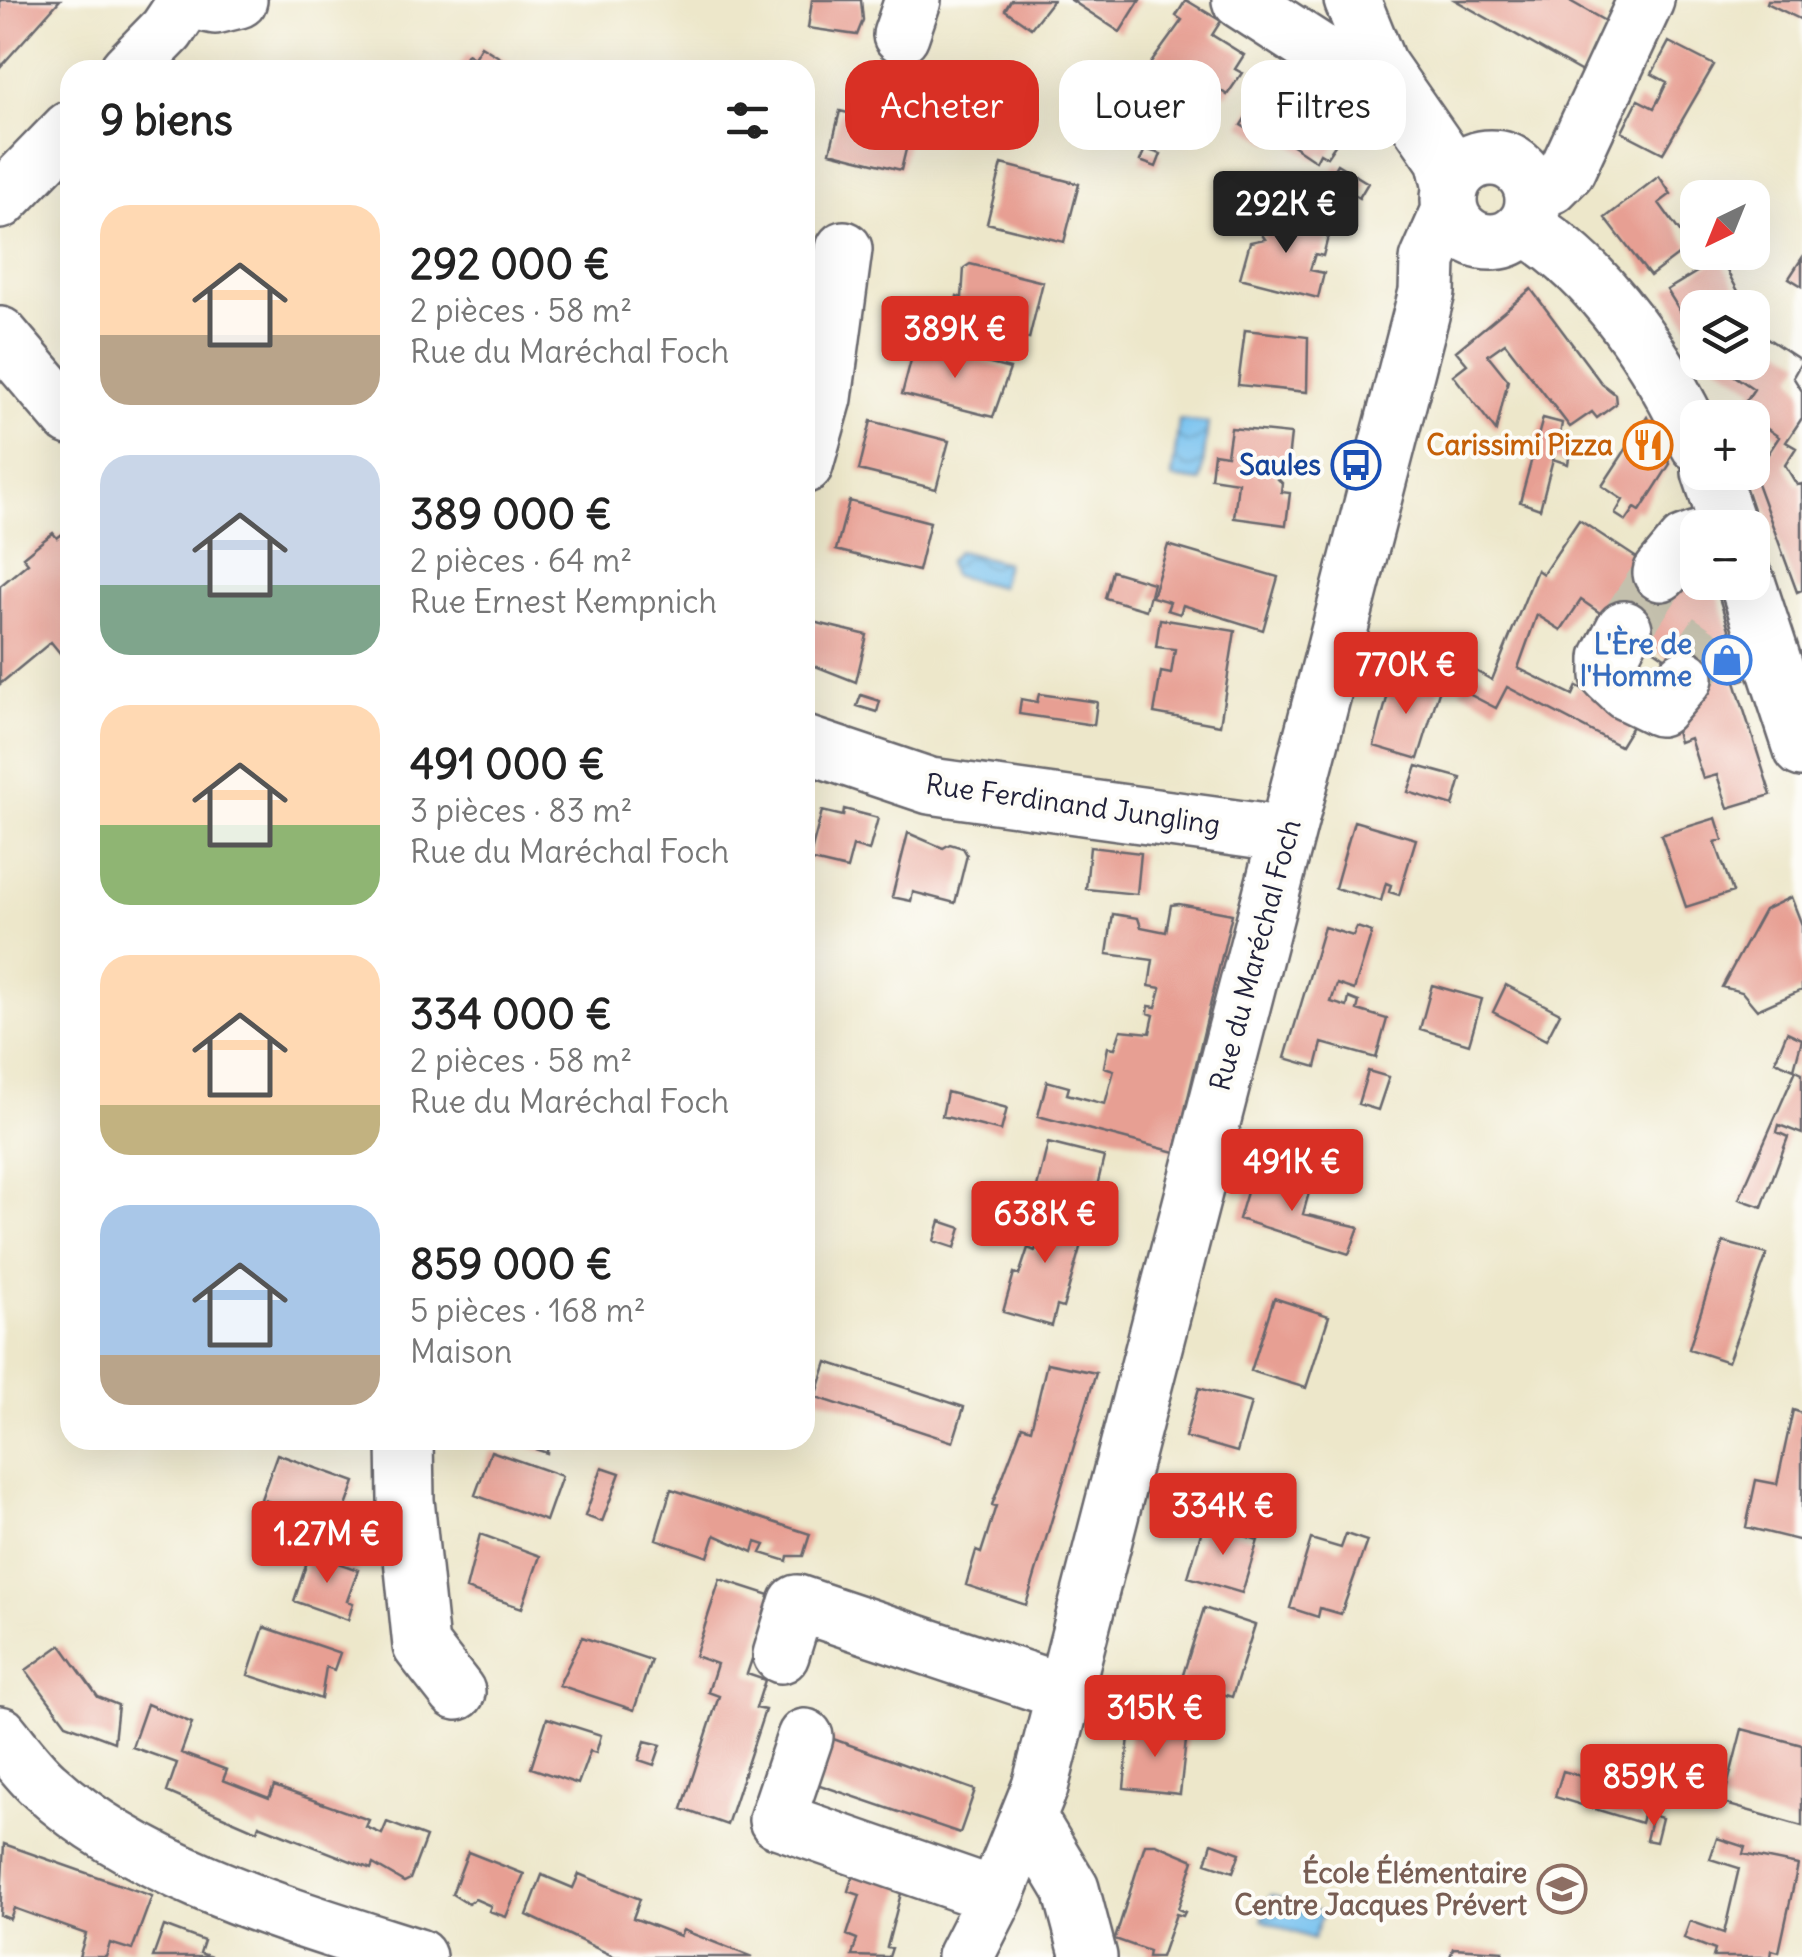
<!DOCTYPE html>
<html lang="fr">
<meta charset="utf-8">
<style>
body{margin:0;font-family:Delius,sans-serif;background:#f6f6f6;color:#222;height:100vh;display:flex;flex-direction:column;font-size:38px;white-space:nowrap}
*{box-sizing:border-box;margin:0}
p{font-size:32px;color:#767676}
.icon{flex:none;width:55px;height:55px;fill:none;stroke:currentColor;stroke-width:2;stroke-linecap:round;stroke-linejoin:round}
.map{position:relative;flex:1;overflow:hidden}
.sheet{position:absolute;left:60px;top:60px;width:755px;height:1390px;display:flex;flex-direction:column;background:#fff;border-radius:30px;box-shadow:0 10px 40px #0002}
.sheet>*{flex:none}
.hud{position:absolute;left:845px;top:60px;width:805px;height:90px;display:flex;gap:20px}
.needle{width:65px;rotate:223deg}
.buttons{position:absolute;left:1680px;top:180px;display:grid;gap:20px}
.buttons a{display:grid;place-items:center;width:90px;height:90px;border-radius:20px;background:#fff;box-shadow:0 10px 40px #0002;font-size:50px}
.price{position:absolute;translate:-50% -85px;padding:0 22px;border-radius:10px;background:#d93025;color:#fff;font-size:32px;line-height:65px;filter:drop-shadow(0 2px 5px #0008)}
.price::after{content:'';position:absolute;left:50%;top:60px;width:30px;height:22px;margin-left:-15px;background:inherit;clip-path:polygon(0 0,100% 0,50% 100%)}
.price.current{background:#222;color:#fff}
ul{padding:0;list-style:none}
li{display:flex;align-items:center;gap:30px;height:250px;padding:0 40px}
li span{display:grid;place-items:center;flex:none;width:280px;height:200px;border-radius:30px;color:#555}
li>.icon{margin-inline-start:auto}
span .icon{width:120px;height:120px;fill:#fffc;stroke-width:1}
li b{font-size:42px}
h2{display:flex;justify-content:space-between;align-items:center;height:120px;padding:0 40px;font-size:42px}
.chip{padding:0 35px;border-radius:30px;background:#fff;box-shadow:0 10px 40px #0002;font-size:35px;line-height:90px}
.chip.current{background:#d93025;color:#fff}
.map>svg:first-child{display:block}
</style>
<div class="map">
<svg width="1802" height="1957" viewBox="0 0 1802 1957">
<defs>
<pattern id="water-waves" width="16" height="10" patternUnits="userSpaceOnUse" patternTransform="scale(2.5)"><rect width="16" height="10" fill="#76c1ef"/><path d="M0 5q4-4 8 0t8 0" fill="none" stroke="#609cc3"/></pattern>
</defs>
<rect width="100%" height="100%" fill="#fdfcf7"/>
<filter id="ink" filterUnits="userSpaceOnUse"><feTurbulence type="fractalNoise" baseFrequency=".01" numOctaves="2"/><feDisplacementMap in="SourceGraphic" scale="20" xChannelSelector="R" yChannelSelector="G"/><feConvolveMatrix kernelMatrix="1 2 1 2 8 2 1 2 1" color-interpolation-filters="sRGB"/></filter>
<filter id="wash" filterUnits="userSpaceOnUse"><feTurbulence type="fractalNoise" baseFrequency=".0048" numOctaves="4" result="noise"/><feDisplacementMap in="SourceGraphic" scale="40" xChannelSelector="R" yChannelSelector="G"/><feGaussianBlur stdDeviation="2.25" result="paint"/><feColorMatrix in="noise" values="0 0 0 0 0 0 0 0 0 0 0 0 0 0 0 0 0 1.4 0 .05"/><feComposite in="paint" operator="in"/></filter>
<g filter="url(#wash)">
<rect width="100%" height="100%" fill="#ede7ca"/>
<path fill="url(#water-waves)" stroke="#4c7295" stroke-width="2.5" d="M1179,420L1208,423L1201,482L1172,478Z
M958,551L1006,563L1000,587L952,575L948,562Z
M1271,1895L1323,1914L1313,1939L1262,1920Z"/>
<g id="blocks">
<path fill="#e79f93" d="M0,0H60L0,67Z
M812,0H861L863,20L857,35L808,28Z
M1011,0H1053L1031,28L1005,10Z
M1071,0H1140L1120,32Z
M1186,0L1221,21L1212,35L1244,55L1235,69L1242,73L1227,95L1220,90L1215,97L1182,75L1162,104L1135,85L1182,20L1176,16Z
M1455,0H1568L1605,21L1582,72Z
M1768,0H1802V20L1767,3Z
M1669,42L1714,65L1663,153L1622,132L1638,100L1654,108L1660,97L1667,82L1652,74Z
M481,46L520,70H457L467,54L474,58Z
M1267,83L1296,102L1302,92L1342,119L1333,133L1340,138L1327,157L1320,153L1316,161L1276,134L1271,143L1241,125Z
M840,111L911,129L901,170L830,152Z
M1145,149L1161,154L1156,167L1140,161Z
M1002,164L1079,184L1064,242L987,223Z
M1337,164L1368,183L1359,198L1328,179Z
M1659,176L1671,194L1659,203L1690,246L1650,276L1605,218Z
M1262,213L1288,220L1295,227L1302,223L1323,229L1328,237L1323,256L1315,254L1310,270L1324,273L1318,298L1240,278L1250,242L1265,239L1258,229Z
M1720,258L1739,293L1729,308H1698V340L1667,290Z
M1802,258V286L1789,278Z
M970,264L1043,282L1029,339L951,320L957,296L962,298L964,268Z
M1531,289L1602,384L1615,394L1616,404L1597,418L1592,412L1570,427L1505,343L1488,355L1508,380L1496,431L1453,375L1467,364L1456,351Z
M1752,328L1802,361L1793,377L1802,391V418L1786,442L1796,448L1785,465L1797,485L1802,484V590L1797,592L1754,475L1779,437L1740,410L1754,389L1714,362H1752Z
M1245,330L1308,337L1307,392L1238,385Z
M915,345L1010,369L993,417L902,394Z
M1647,417L1670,464L1640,511L1635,508L1626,521L1615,514L1623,500L1602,486Z
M1543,418L1562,423L1559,441L1571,445L1568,464L1553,459L1540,509L1520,502Z
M871,421L949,441L936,489L859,470Z
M1231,428L1291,434L1287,470L1277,469L1276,477L1282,483L1281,492L1290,493L1286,525L1234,518L1238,482L1211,478L1214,453L1227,455Z
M849,501L930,522L918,571L836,550Z
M1579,520L1652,568L1698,553V582H1714L1745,679L1735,682L1771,795L1728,808L1717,775L1703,779L1690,738L1679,742L1671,714L1681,668L1581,600L1561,630L1537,615L1518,668L1573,695L1577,686L1637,718L1620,746L1507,687L1496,708L1461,690L1472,669L1492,680L1537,570L1543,574Z
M70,528V654L64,658L51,642L0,684V586L28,563L23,557L39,544L53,533L57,538Z
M1168,545L1278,577L1263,630L1183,605L1180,614L1167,610L1170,602L1152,597Z
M1112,571L1153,583L1146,610L1105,598Z
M1160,619L1235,631L1220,725L1154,713L1161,672L1171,674L1175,649L1156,647Z
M805,620L867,635L856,682L813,665L805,669Z
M1393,676L1440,688L1418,759L1374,746Z
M1039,694L1097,702L1094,725L1019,714L1021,699L1037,702Z
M861,695L880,701L877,712L857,706Z
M1417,766L1461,778L1453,806L1408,792Z
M844,809L878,818L869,851L853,846L847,869L809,860L822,811L843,816Z
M1716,818L1723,840L1715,842L1733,892L1686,907L1661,835Z
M1354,821L1416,839L1399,895L1389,892L1391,885L1386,883L1381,901L1335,888Z
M908,833L943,848L950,844L963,848L967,855L955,903L913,892L911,901L892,897Z
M1090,847L1141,853L1137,894L1086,889Z
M1791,897L1802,925V990L1757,1010L1742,992L1722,987L1764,910Z
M1179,904L1232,914L1175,1152L1038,1116L1047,1081L1069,1087L1067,1094L1105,1104L1114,1070L1104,1067L1108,1047L1115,1048L1121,1030L1150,1033L1154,1015L1148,1013L1149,1006L1156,1007L1161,988L1149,986L1153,960L1107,954L1113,914L1138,918L1141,927L1166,932L1171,905Z
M1324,927L1353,936L1357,927L1372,932L1354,990L1337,984L1331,1002L1347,1007L1349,998L1359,1002L1357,1010L1387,1019L1376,1058L1322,1043L1316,1067L1285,1058Z
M1432,985L1482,999L1469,1044L1420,1029Z
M1506,985L1560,1013L1546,1040L1493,1012Z
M1787,1032L1802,1039L1794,1069L1775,1061Z
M1796,1070L1802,1073V1134L1779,1125L1777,1132L1788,1137L1762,1207L1739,1199Z
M1368,1071L1389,1077L1378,1110L1358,1104Z
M947,1092L1007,1108L1001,1131L942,1116Z
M1048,1143L1104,1157L1090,1215L1034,1200Z
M1253,1172L1310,1189L1303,1214L1359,1227L1349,1254L1239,1219Z
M1025,1204L1087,1223L1063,1308L1057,1306L1052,1326L1003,1312L1014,1273L1019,1275L1028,1248L1035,1251L1041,1234L1017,1227Z
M940,1221L961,1228L955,1248L934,1241Z
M1723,1242L1767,1254L1728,1362L1689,1349Z
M1274,1298L1329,1316L1306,1388L1251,1371Z
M827,1362L964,1407L953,1442L816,1397Z
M1047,1363L1096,1373L1026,1605L966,1585L976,1551L981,1553L996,1506L992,1505L1022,1426L1031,1429Z
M1199,1388L1251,1403L1237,1452L1185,1437Z
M1793,1410L1802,1413V1541L1746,1527L1756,1480L1777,1484Z
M512,1440H548L547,1453L511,1441Z
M491,1451L562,1476L546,1521L475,1495Z
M277,1454L355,1482L339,1526L261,1499Z
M602,1467L620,1473L602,1522L585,1516Z
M671,1489L810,1534L803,1556H788L787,1561L761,1553L765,1545L756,1542L753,1552L715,1535L708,1557L656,1539Z
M1204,1523L1258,1540L1242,1593L1188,1577Z
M480,1534L540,1556L522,1608L466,1589Z
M1346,1534L1367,1541L1341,1614L1320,1608L1318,1617L1290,1608L1311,1539L1341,1548Z
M310,1553L358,1570L347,1601L353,1603L348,1620L294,1601Z
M720,1579L773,1596L747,1674L765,1680L756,1708L765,1710L727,1825L682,1809L719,1696L708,1692L717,1664L695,1656Z
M1204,1608L1255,1625L1232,1697L1181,1681Z
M264,1627L340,1653L334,1670L326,1667L321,1699L248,1675Z
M582,1637L651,1660L634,1710L559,1685Z
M61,1645L98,1697L118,1705L114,1742L66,1724L26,1670Z
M147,1704L192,1723L181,1753L227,1770L223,1780L269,1798L274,1786L369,1820L366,1827L382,1834L387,1822L426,1837L410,1879L404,1882L373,1864L371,1869L259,1825L257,1831L167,1792L177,1763L132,1747Z
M547,1718L601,1735L596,1753L590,1751L578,1784L531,1768Z
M1130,1726L1187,1732L1180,1794L1124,1788Z
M1742,1729L1802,1745V1826L1715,1801L1718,1790L1726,1791Z
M825,1736L975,1790L960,1833L808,1781Z
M645,1741L661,1745L654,1765L639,1760Z
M1563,1771L1648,1795L1641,1823L1555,1797Z
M1652,1815L1662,1818L1656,1842L1646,1840Z
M1717,1838L1745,1847L1743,1854L1798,1865L1779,1952L1772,1950L1771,1957H1713L1715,1950L1684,1938L1690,1921L1724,1933L1739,1868L1710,1859Z
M1212,1843L1240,1853L1233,1872L1206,1863Z
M4,1844L152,1896L132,1950L110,1943L106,1957H79L86,1934L14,1908L10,1919L0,1915Z
M1145,1844H1156L1194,1860L1178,1909L1185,1912L1183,1916L1176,1914L1161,1957H1148L1149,1951L1115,1939Z
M468,1852L524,1874L506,1917L489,1911L491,1906L475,1899L468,1904L452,1894Z
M857,1862L905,1878L887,1947L892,1948L889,1957L852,1956L857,1939L847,1935L860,1895L848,1891Z
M579,1874L640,1899L633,1918L680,1936L683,1930L752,1957H615L527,1915L542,1875L573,1888Z
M164,1926L204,1941L200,1953L211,1957H153Z
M1453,1948L1503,1951L1501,1957H1450Z"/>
</g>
</g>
<g filter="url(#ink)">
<use href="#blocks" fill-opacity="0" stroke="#69676d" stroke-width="2.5"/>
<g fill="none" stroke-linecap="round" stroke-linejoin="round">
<path stroke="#c4c0ad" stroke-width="55" stroke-dasharray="55 28" stroke-linecap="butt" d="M1624,629L1661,573
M1685,678L1726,619"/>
<g stroke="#69676d" stroke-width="60">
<path id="minor" d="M188,0L215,6L239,0
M1240,0L1339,64L1360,71L1378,64
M1352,0L1378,64L1444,159L1451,188
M901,35L913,0
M128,70L167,30L187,0
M1449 200a42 42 0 1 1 84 0a42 42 0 1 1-84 0Z
M1532,190L1551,186L1567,170L1646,0
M0,201L70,129
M1524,226C1603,273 1660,362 1698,444
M0,335L70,417
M805,465L824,398L844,249
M1710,472L1729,528
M1661,573L1685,544L1698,539
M1747,582L1802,749
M1624,629L1609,658V676L1626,692L1659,708L1685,678
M805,744L930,786L1286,835
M405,1440L406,1500L421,1646L457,1692
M781,1655L797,1603L1039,1684L1065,1688
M0,1734C14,1751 28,1771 45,1786C140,1874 296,1918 418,1957
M805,1737L777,1820L996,1896
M1029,1819L1071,1889L1089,1957
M965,1957L996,1896L1040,1787L1427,292L1428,260L1450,210"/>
</g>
<use href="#minor" stroke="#fff" stroke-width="55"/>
</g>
</g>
<defs>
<g id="restaurant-ring" transform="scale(2.5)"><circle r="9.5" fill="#fdfcf7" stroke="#e8710a" stroke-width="1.5"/><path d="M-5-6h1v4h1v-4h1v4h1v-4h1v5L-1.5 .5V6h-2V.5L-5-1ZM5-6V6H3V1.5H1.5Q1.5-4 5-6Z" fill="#e8710a"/></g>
<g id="bus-ring" transform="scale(2.5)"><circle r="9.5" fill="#fdfcf7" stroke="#1a4fb4" stroke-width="1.5"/><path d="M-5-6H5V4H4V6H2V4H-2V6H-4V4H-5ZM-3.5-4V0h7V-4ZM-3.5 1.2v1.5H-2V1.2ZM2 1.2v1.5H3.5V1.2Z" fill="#1a4fb4"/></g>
<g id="shop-ring" transform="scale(2.5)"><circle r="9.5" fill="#fdfcf7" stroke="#3f7fe0" stroke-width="1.5"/><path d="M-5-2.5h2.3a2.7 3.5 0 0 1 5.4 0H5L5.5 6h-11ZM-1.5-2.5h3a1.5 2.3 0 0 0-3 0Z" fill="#3f7fe0"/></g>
<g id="school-ring" transform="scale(2.5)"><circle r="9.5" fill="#fdfcf7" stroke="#8d6e63" stroke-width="1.5"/><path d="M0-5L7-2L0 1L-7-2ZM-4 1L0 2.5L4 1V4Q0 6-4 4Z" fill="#8d6e63"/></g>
</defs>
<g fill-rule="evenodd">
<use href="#restaurant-ring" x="1648" y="445"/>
<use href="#bus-ring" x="1356" y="465"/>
<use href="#shop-ring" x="1727" y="660"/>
<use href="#school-ring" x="1562" y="1889"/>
</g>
<g text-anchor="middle" stroke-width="8" stroke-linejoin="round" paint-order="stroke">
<g font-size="28" font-weight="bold" fill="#c56008" stroke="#fdfcf7" text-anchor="end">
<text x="1613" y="455">Carissimi Pizza</text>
</g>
<g font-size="28" font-weight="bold" fill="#164399" stroke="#fdfcf7" text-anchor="end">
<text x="1321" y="475">Saules</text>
</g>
<g font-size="28" font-weight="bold" fill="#366cbe" stroke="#fdfcf7" text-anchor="end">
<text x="1692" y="654">L'Ère de<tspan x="1692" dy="32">l'Homme</tspan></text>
</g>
<g font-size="28" fill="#22223b" stroke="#fdfcf7">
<text transform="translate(1073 804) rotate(8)" y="10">Rue Ferdinand Jungling</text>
<text transform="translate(1255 955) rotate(-75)" y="10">Rue du Maréchal Foch</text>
</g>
<g font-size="28" font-weight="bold" fill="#785e54" stroke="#fdfcf7" text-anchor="end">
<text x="1527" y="1883">École Élémentaire<tspan x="1527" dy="32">Centre Jacques Prévert</tspan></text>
</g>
</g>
</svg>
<div class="buttons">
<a><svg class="needle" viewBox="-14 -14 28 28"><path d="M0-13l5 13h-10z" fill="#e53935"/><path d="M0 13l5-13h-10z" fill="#767676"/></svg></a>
<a><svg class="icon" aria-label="layers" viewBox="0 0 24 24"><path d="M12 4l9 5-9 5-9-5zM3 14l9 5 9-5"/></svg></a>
<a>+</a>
<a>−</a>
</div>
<b class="price current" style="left:1286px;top:256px">292K €</b>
<b class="price" style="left:955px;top:381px">389K €</b>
<b class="price" style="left:1406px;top:717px">770K €</b>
<b class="price" style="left:1292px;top:1214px">491K €</b>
<b class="price" style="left:1045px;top:1266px">638K €</b>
<b class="price" style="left:1223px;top:1558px">334K €</b>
<b class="price" style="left:327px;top:1586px">1.27M €</b>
<b class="price" style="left:1155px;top:1760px">315K €</b>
<b class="price" style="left:1654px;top:1829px">859K €</b>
<div class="hud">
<a class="chip current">Acheter</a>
<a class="chip">Louer</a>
<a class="chip">Filtres</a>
</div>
<section class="sheet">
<h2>9 biens<svg class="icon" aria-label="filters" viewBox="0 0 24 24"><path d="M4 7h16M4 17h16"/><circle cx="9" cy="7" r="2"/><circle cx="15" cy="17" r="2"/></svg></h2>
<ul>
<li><span style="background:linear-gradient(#ffd9b3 65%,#b9a48a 0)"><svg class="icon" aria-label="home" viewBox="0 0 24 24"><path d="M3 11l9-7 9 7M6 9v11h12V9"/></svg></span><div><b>292 000 €</b><p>2 pièces · 58 m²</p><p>Rue du Maréchal Foch</p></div></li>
<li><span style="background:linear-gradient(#c9d6e8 65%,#7fa58c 0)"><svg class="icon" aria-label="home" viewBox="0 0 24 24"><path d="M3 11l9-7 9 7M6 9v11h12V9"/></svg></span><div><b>389 000 €</b><p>2 pièces · 64 m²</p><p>Rue Ernest Kempnich</p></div></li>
<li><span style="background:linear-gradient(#ffd9b3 60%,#8fb573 0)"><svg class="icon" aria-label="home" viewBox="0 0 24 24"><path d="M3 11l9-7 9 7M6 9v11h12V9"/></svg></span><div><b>491 000 €</b><p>3 pièces · 83 m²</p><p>Rue du Maréchal Foch</p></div></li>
<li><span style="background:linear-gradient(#ffd9b3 75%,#c2b280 0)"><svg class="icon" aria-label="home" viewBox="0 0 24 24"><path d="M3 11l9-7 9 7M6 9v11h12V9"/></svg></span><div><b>334 000 €</b><p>2 pièces · 58 m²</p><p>Rue du Maréchal Foch</p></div></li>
<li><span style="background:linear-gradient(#a9c7e8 75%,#b9a48a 0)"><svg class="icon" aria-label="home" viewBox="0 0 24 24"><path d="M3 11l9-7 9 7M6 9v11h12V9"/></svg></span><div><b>859 000 €</b><p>5 pièces · 168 m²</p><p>Maison</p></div></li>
</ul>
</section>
</div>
